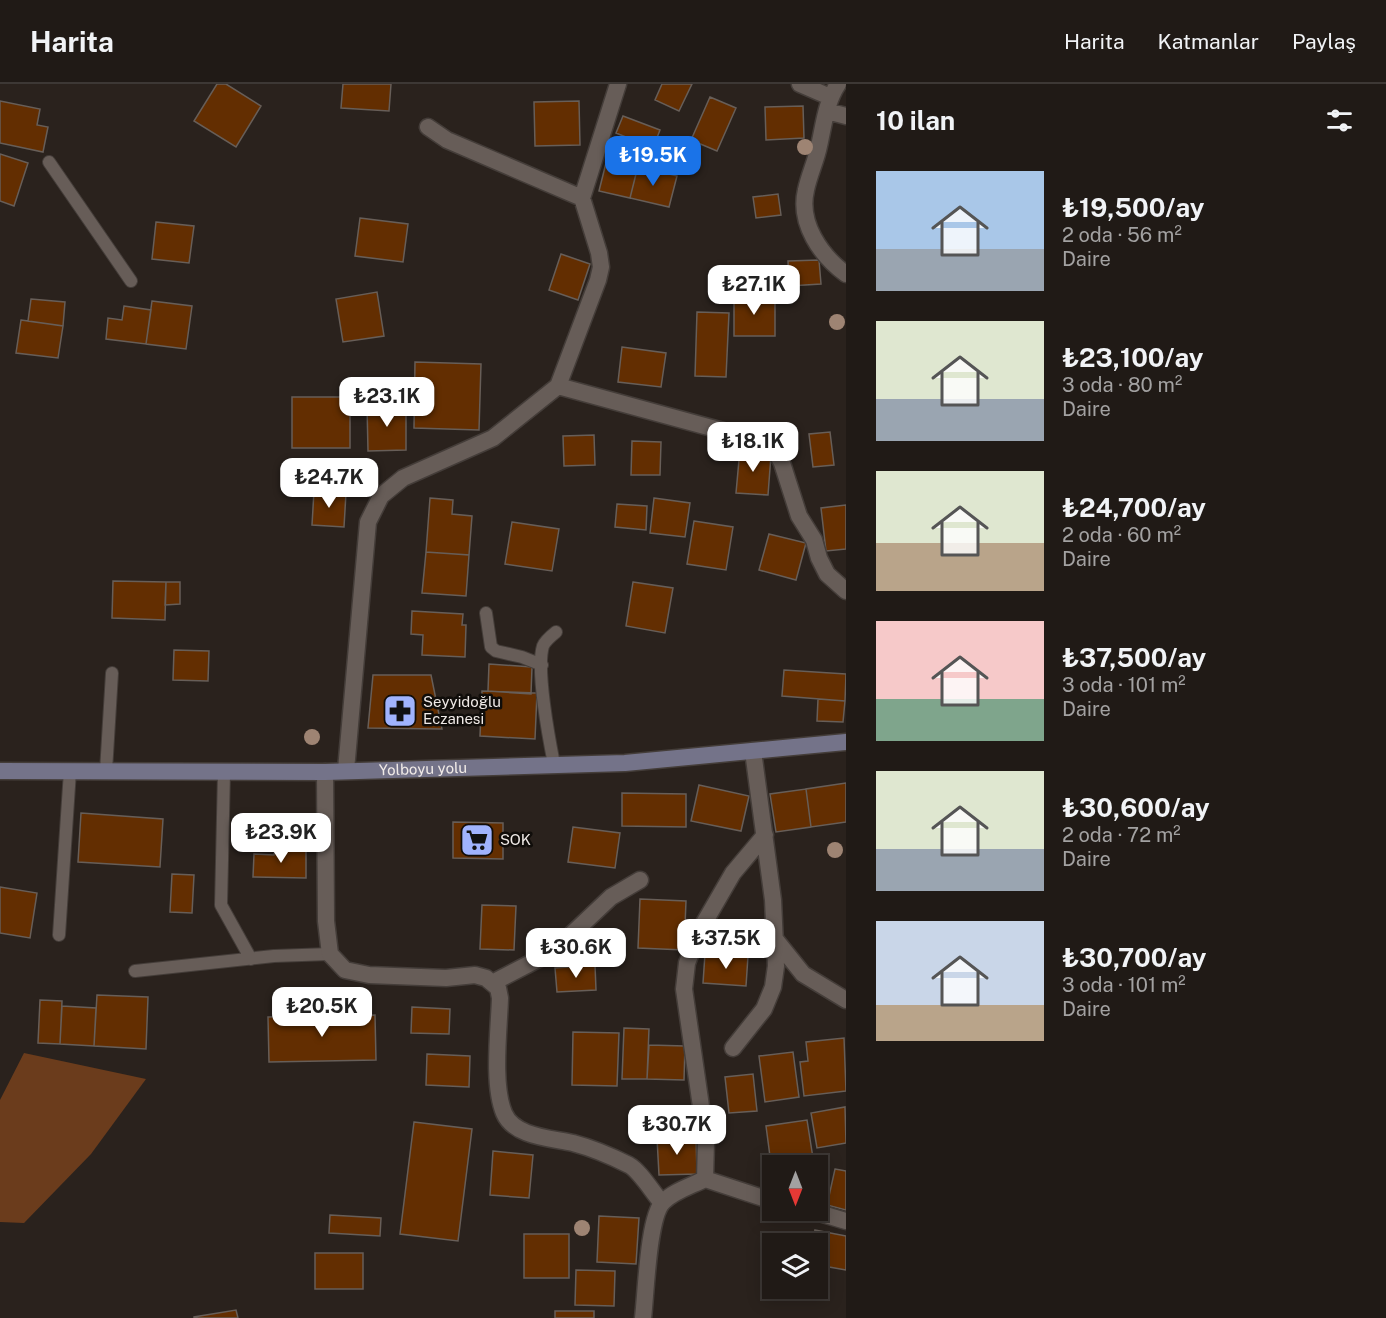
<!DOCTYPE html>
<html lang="tr">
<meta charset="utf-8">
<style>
body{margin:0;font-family:"Public Sans",sans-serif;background:#28231f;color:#f1f3f6;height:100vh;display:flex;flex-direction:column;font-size:22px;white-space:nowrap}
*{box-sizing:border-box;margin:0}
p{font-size:20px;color:#a2a1a1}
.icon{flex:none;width:33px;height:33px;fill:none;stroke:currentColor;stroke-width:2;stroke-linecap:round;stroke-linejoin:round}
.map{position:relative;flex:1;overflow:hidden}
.details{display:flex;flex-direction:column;background:#201a16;width:540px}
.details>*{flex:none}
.needle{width:39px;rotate:180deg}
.buttons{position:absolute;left:762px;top:1071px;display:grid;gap:12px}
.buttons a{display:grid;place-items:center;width:66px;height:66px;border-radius:0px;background:#201a16;box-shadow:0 3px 15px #0003,0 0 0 2px #3d3835;font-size:30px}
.price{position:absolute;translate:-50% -51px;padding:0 14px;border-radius:12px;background:#fff;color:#222;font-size:20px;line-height:39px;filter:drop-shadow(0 2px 3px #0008)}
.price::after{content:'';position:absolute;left:50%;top:36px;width:18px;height:14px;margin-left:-9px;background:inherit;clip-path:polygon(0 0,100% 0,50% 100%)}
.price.on{background:#1a73e8;color:#fff}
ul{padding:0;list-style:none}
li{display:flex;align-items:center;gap:18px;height:150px;padding:0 30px}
li span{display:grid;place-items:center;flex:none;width:168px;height:120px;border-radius:0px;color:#555}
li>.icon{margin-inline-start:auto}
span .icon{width:72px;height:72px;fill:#fffc;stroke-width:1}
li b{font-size:26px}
h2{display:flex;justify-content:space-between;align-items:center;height:72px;padding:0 30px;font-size:26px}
header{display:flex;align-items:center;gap:36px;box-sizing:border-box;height:84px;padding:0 30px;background:#201a16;border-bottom:2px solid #3d3835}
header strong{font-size:28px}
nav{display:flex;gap:33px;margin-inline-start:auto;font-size:21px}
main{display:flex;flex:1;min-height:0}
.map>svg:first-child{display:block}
</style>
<header>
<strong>Harita</strong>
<nav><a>Harita</a><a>Katmanlar</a><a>Paylaş</a></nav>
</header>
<main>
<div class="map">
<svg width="846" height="1234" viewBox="0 0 846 1234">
<rect width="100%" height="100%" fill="#2a221d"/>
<path fill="#6b3c1c" d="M24,969L146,995L91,1070L24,1139L0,1138V1016Z"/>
<path fill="#632e01" stroke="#675e58" stroke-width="1.5" d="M217,0H226L261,22L236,63L194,37Z
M343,0H391L389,27L341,24Z
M662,0H692L679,27L655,16Z
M710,13L736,24L717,67L691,56Z
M0,17L40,25L37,41L48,43L43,68L0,59Z
M579,17L580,61L535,62L534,18Z
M803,22L804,54L766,56L765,23Z
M623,32L660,46L653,64L616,49Z
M0,70L28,79L14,122L0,117Z
M607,75L638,82L630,114L599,107Z
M638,82L677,92L669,123L630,114Z
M778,110L781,131L756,134L753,113Z
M360,134L408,140L403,178L355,172Z
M156,138L194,142L189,179L152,175Z
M561,170L590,180L578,216L549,206Z
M819,176L821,200L789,202L788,177Z
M377,208L384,252L343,258L336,215Z
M734,212H775V252H734Z
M31,215L65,218L63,242L28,237Z
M152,217L192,222L186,265L146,260Z
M124,222L151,226L146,260L106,255L108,234L122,236Z
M697,228L729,229L726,293L695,292Z
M21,236L63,242L58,274L16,269Z
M622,263L666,269L661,303L618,298Z
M415,278L481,280L479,346L414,344Z
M292,313H350V364H292Z
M367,321H406V366L368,367Z
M830,348L834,381L813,383L809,350Z
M594,351L595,381L564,382L563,352Z
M632,357L661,358L660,391H631Z
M740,365H752L751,369L771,371L768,411L736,409Z
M314,407L346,409L344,443L312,441Z
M430,414L453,416L452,430L472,432L469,471L426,468Z
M654,414L690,419L685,453L650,449Z
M617,420L647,422L646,446L615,443Z
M846,421V465L826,467L821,424Z
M694,437L733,443L726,486L687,480Z
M512,438L559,445L552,487L505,480Z
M769,450L806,459L796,496L759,486Z
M426,468L469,471L466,512L422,509Z
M113,497L166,498L165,536L112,534Z
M166,498H180V520L165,521Z
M633,498L673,504L665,549L626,542Z
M412,527L463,530L462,541H466L465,573L422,571L423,551L411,550Z
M174,566L209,567L208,597L173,596Z
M489,580L532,583L531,610L488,607Z
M784,586L846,590L845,617L782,612Z
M373,591H431L442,645L368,644Z
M482,607L537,609L535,655L480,652Z
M818,615L845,617L843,638L817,637Z
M846,699V738L811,743L806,705Z
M699,701L749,712L741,747L691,737Z
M806,705L811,743L776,748L770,710Z
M622,709L686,710V743L622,742Z
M81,729L163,735L160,783L78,778Z
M453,738L503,739V775L453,774Z
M573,743L620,749L615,784L568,778Z
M275,763L306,764V794L253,793L254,770L274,771Z
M172,790L194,791L192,829L170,828Z
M0,803L37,809L30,854L0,849Z
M640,815L686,817L684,866L638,864Z
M482,821L516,822L514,866L480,865Z
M705,870L748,872L746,902L703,899Z
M595,881L596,906L557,908L555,884Z
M97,911L148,913L146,965L94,962Z
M40,916L62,917L60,960L38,959Z
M62,922L96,924L94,962L60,960Z
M412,923L450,925L449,950L411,949Z
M375,931L376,976L269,978L268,933Z
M624,944L649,945L647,995H622Z
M573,948L619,949L617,1002L572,1001Z
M844,954L846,1007L804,1012L800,978L808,977L806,958Z
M649,961L685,962L684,996L647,995Z
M793,968L799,1013L765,1018L759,972Z
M427,970L470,972L469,1003L426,1001Z
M753,990L757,1027L729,1029L725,993Z
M845,1023L846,1059L817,1064L811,1029Z
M807,1036L813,1074L771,1080L766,1042Z
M414,1038L472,1045L458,1157L400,1150Z
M696,1052L697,1090L659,1091L657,1054Z
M493,1067L533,1071L529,1114L490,1111Z
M835,1085L846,1087V1126L827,1121Z
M330,1131L381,1134L380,1152L329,1149Z
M599,1132L639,1134L636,1180L597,1178Z
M815,1146L846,1152V1186L818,1181V1160H812Z
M524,1150H569V1194H524Z
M315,1169H363V1205H315Z
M576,1186L615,1187L614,1222L575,1221Z
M236,1226L238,1234H194V1233Z
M555,1227H594V1234H555Z"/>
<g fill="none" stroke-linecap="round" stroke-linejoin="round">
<g stroke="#443d39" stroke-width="14">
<path id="service" d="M49,78L131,197
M486,529L491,563L496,567L522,573L542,581
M554,680C549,655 536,585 543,562C545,557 551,552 556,548
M106,687L112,589
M224,688L221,821L251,875
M59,851L70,687
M135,887L274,872L330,870"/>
</g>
<g stroke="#443d39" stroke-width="19">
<path id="minor" d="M800,0L830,13
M838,0C826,18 824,40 819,62C816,77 809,91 806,106C798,139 821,172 846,190
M827,27L846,32
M428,43L447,56L582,114
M558,302L767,359L776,368L782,379L799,432L814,456L819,474L827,490L846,507
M346,686L368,438L381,412L403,394L493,354L558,302L598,196L601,183L599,169L582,114L618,0
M325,688L326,837L330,870L345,886L369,891L446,894L475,891L486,894L498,904L500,914C499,946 492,1000 504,1029C514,1053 551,1054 573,1059C592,1064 611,1072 629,1081C640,1087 653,1109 662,1119
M775,855L803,890L846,916
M494,898L554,867L611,813L640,796
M733,964L764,925L773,903L776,882L773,816L753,667
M705,1095L706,1057L684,905L687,879L700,846L733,789L765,751
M809,1126L846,1137
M643,1234C646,1210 648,1133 663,1118C674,1107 691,1102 705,1095L772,1117"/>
</g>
<g stroke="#443d39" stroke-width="19">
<g id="secondary">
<path id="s1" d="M0,687L325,688L625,679L846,658"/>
</g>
</g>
<use href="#service" stroke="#675d58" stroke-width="12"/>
<use href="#minor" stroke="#675d58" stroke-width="16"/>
<use href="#secondary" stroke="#747389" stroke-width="16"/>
</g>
<g fill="#9e8473">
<circle cx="805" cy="63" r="8"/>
<circle cx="837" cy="238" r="8"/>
<circle cx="312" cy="653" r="8"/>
<circle cx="835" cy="766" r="8"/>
<circle cx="582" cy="1144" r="8"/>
</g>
<defs>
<g id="pharmacy-square" transform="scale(1.725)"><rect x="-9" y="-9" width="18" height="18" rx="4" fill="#a0b3fd" stroke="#100d0a"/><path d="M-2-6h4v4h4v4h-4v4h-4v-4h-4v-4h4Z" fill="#111"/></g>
<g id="supermarket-square" transform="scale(1.725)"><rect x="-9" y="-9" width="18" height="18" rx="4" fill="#a0b3fd" stroke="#100d0a"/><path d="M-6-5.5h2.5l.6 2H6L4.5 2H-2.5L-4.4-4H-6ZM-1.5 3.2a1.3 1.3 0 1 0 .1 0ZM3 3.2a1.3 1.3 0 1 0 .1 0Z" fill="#111"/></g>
</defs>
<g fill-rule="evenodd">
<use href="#pharmacy-square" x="400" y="627"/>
<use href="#supermarket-square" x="477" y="756"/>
</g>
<g text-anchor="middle" stroke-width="5" stroke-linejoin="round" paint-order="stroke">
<g font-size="15" fill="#f0eae7" stroke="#100d0a" text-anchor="start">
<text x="423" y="623">Seyyidoğlu<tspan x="423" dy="17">Eczanesi</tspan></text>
<text x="500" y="761">SOK</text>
</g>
<g font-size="15" fill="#f0eae7" stroke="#100d0a">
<text dy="5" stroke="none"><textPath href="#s1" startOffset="423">Yolboyu yolu</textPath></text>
</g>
</g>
</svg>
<div class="buttons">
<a><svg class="needle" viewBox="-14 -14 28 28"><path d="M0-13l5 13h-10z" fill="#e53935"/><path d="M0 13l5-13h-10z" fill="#a2a1a1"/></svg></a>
<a><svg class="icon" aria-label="layers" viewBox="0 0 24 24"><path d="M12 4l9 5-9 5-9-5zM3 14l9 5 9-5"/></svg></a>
</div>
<b class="price on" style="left:653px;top:103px">₺19.5K</b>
<b class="price" style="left:754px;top:232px">₺27.1K</b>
<b class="price" style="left:387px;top:344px">₺23.1K</b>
<b class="price" style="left:753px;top:389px">₺18.1K</b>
<b class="price" style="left:329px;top:425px">₺24.7K</b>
<b class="price" style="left:281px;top:780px">₺23.9K</b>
<b class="price" style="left:726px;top:886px">₺37.5K</b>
<b class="price" style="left:576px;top:895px">₺30.6K</b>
<b class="price" style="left:322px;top:954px">₺20.5K</b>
<b class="price" style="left:677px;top:1072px">₺30.7K</b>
</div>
<section class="details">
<h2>10 ilan<svg class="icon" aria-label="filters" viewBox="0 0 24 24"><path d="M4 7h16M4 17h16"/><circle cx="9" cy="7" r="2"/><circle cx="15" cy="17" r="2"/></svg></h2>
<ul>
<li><span style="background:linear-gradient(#a9c7e8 65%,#9aa5b1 0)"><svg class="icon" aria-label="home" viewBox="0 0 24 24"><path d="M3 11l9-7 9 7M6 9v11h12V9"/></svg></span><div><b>₺19,500/ay</b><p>2 oda · 56 m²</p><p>Daire</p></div></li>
<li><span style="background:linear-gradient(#dfe7d0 65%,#9aa5b1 0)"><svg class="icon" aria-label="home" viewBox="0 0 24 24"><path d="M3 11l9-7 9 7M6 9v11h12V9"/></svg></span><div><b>₺23,100/ay</b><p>3 oda · 80 m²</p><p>Daire</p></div></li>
<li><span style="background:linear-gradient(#dfe7d0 60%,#b9a48a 0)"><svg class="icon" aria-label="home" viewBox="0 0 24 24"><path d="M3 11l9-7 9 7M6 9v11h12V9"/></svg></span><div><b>₺24,700/ay</b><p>2 oda · 60 m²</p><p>Daire</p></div></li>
<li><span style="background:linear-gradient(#f6c9c9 65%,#7fa58c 0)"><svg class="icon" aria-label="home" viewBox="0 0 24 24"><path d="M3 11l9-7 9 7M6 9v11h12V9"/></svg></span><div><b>₺37,500/ay</b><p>3 oda · 101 m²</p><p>Daire</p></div></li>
<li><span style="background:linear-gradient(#dfe7d0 65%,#9aa5b1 0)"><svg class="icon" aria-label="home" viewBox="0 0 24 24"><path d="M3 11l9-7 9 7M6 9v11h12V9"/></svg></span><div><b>₺30,600/ay</b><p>2 oda · 72 m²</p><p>Daire</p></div></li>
<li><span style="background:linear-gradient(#c9d6e8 70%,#b9a48a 0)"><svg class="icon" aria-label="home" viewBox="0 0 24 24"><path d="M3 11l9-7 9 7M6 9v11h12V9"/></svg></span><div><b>₺30,700/ay</b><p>3 oda · 101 m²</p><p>Daire</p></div></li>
</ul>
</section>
</main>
